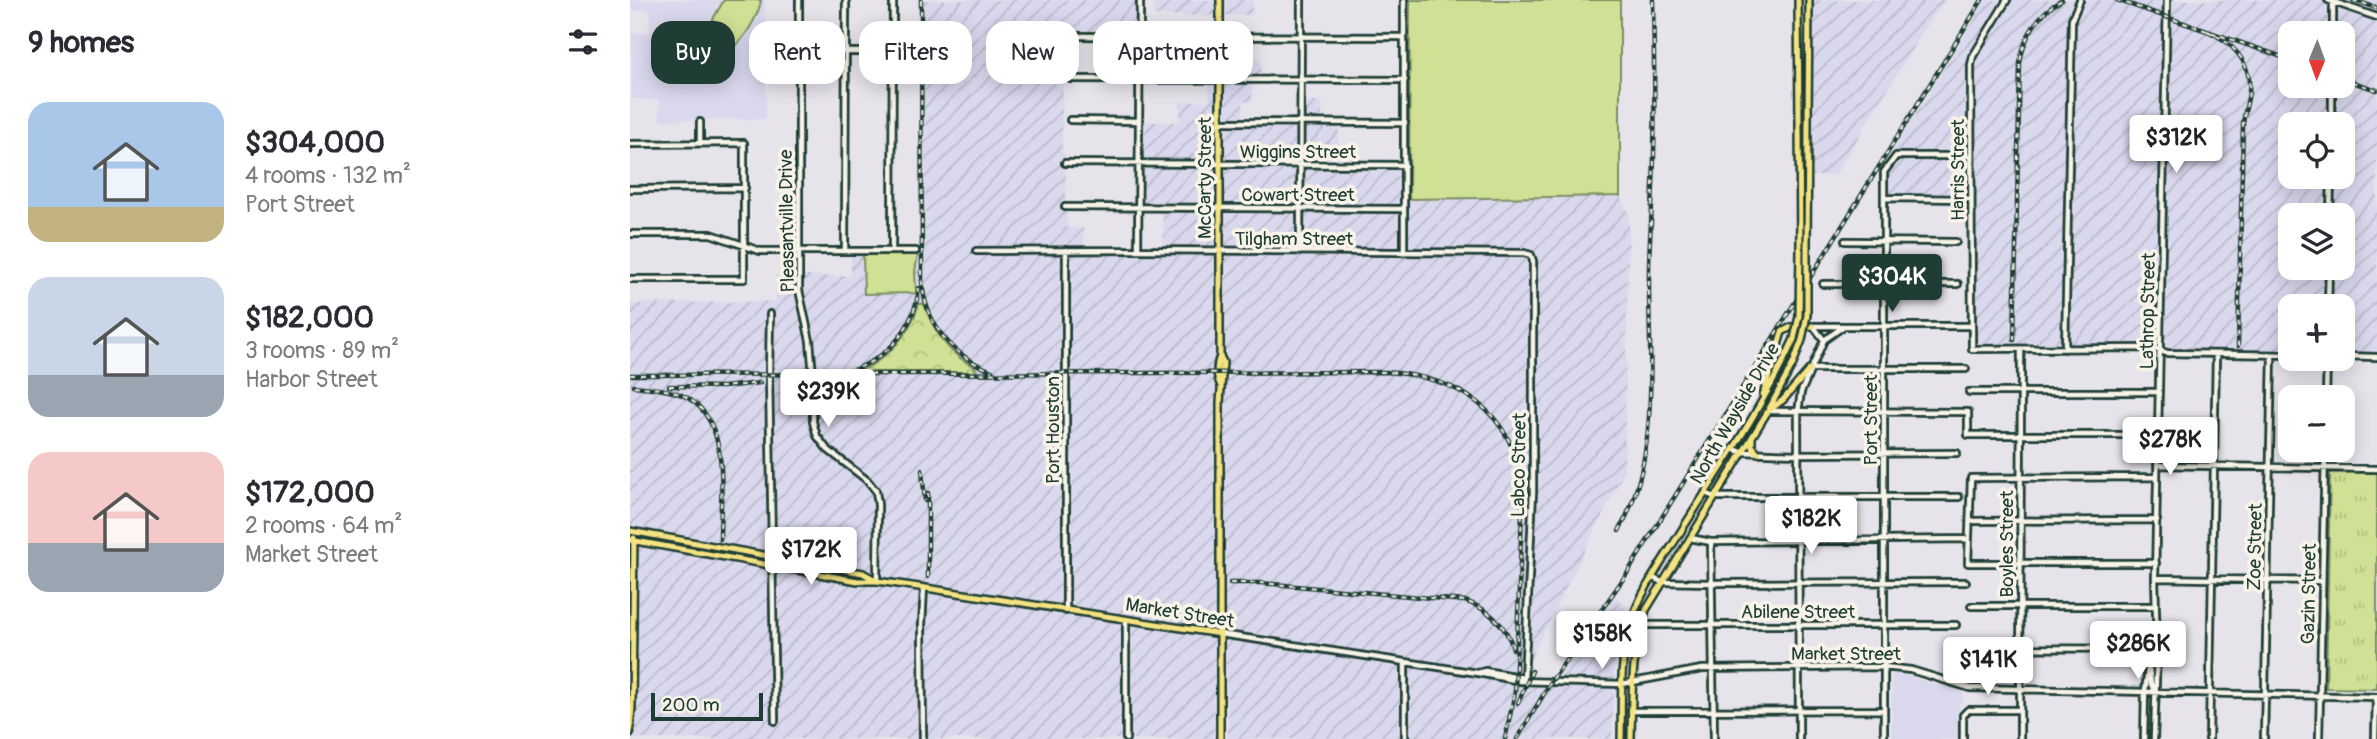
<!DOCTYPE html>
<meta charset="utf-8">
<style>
body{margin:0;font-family:Pangolin,sans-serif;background:#f2f2f3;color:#2b2b33;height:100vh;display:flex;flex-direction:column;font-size:26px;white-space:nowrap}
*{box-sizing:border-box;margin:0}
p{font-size:23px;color:#7c7c81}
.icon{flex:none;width:38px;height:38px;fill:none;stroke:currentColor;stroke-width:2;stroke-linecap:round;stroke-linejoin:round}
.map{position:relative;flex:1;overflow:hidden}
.details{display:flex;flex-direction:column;background:#fff;width:630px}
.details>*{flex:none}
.top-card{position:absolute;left:21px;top:21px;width:665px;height:63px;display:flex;gap:14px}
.needle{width:46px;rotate:181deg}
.controls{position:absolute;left:1648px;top:21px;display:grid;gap:14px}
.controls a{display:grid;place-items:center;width:77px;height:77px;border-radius:14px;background:#fff;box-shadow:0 4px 18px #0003;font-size:35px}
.scale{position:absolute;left:21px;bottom:18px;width:112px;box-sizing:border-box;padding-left:7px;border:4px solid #1f3d34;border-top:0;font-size:19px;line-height:24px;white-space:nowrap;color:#1f3d34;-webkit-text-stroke:5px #f7f3e8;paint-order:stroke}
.price{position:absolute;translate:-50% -60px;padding:0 16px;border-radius:7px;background:#fff;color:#222;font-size:23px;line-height:46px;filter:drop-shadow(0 2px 4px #0008)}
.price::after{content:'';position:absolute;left:50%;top:42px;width:21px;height:16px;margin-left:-10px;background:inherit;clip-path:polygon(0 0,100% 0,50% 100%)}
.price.selected{background:#1f3d34;color:#fff}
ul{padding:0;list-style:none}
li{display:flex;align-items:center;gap:21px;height:175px;padding:0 28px}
li span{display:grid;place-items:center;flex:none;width:196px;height:140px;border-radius:21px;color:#555}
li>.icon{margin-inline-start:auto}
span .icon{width:84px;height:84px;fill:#fffc;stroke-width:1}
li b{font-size:30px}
h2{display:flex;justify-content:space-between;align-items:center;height:84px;padding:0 28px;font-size:30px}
.pill{padding:0 24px;border-radius:21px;background:#fff;box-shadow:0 4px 18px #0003;font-size:24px;line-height:63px}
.pill.selected{background:#1f3d34;color:#fff}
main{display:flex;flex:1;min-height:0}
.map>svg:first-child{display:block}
</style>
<main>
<section class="details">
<h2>9 homes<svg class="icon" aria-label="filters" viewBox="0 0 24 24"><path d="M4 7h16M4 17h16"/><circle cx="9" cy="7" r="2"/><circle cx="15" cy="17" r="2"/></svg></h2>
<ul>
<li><span style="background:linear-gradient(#a9c7e8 75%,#c2b280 0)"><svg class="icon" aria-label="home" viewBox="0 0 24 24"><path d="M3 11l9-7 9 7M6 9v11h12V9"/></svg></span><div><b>$304,000</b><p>4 rooms · 132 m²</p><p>Port Street</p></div></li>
<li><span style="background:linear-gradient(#c9d6e8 70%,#9aa5b1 0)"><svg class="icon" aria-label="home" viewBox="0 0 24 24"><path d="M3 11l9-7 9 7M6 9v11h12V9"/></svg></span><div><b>$182,000</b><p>3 rooms · 89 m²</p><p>Harbor Street</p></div></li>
<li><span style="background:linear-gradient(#f6c9c9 65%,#9aa5b1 0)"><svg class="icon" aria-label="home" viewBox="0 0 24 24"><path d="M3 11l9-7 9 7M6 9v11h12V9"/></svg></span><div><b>$172,000</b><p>2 rooms · 64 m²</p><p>Market Street</p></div></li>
</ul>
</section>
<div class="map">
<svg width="1747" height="739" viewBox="0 0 1747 739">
<defs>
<pattern id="industrial-furrows" width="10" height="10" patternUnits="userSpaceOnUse" patternTransform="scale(1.75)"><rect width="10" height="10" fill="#dad8ed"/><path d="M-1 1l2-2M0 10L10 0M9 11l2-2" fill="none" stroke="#bbbacc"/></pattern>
<pattern id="forest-crowns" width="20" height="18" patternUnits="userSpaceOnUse" patternTransform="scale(1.75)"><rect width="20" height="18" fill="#d0e094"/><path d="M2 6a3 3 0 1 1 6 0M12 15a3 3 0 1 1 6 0" fill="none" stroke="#b2c180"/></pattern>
<pattern id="park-tufts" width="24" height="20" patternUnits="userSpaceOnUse" patternTransform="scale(1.75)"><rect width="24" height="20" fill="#d0e094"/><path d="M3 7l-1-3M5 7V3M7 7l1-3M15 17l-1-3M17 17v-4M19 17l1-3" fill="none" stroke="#b2c180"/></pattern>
</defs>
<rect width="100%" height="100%" fill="#e6e3eb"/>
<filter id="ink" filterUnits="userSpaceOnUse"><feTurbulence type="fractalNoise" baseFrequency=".0143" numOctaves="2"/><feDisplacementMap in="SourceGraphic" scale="14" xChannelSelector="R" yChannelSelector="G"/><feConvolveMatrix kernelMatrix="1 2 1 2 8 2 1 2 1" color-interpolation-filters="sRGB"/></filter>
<g filter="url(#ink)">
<path fill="#dad8ed" d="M1,0H135L136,119L30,120L29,100L2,99V33H20V11L1,10Z
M1262,674L1275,675L1333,693V702L1329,703V739H1262Z"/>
<path fill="url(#industrial-furrows)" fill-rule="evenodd" d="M294,0H506V33H433L432,153L435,154L437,228H453L454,255H534L532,203H513L515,122H550V102L579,101L580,76L557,75L558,42L622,43V58L631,59V75L623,76L622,101L613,102V125L664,126L665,101L692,102V126L709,127L708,144H692V152H666V169H779V199L990,196L999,215L994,472L892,676L928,678L985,596L996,606L986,639L982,739H598L595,641L585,640L584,739H0V304L146,301V276H221V253H295Z
M523,0H623L622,15L524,16Z
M1183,0H1316L1297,25L1205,175L1183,176Z
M1356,0H1747V354L1713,353V306H1661V352L1541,349L1532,346L1345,344L1342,197L1258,196V160ZM1661,33H1713V86H1661ZM1661,124H1713V177H1661ZM1661,215H1713V268H1661Z"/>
<path fill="#d0e094" stroke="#788e64" stroke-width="2" d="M94,0H131C129,21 89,84 77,34L71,40Z
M780,0H990V196L779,199Z
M233,253H288L285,272L286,293L234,294Z"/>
<path fill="url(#forest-crowns)" stroke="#788e64" stroke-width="2" d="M289,304H294C304,332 318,354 345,367L346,372H232V370C260,357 280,333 289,304Z"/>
<path fill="url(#park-tufts)" stroke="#788e64" stroke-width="2" d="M1700,471L1747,473V689L1696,688Z"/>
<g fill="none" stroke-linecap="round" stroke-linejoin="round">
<g stroke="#1f3d34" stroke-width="10">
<path id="minor" d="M169,0V290L180,341L183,375V422L187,436L197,449L238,481L246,491L248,505L247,581
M1377,0L1343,56L1341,65L1342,349L1522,348L1537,353L1661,355
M1698,0L1747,17
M1703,33V2
M436,36L774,37
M146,52H285
M440,79L775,80
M440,120L509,121
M590,122L775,123
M1702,124V86
M70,143V122
M0,144L114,143V279H0
M435,163L775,165
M0,189L115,188
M1254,198L1340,199
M435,207L774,209
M1700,215L1701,177
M0,234H81L130,251H286
M1215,241L1326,242
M508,250L510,0
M215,251L216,0
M262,251L263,0
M346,251L508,250L894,253L901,255L903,261V492L894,680
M670,252L671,0
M774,253V0
M1193,284H1328
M1698,306L1699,268
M140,314L139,375L145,721
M1183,326H1342
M1184,327L1194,340
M1435,349L1442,19L1450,0
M1713,356L1747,357
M1180,369H1336
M1339,392H1529
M1696,397L1697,359
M1138,411L1338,412V435H1528
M1103,449L1112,452L1168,454L1327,453
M1527,465L1747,469
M1075,493L1085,497H1329
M1340,521L1527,520
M1060,538L1081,542L1338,539
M1081,542L1084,739
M1526,563H1338L1341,478L1527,477
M1023,578L1032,582L1081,583L1336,582
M1525,578L1692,581
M1341,606H1525
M436,611V250
M496,620V739
M1012,625H1326
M590,634L848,673L890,681L992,684L1072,669L1254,667L1281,670L1340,688L1747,697
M1342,648L1527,649
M775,663V739
M1519,669L1521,684L1524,690
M848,673L855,671L890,677L893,679
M1001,711L1254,710
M293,739L292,625L294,588
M1169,739L1168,412L1171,392L1194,340L1214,326
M1254,739V172L1266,156H1341
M1333,739V715L1338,710H1390
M1390,739L1391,349
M1514,739L1515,691L1523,629
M1524,739L1527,649L1525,578L1537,0
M1579,739L1586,354
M1634,739L1642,355
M1689,739L1695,450
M1745,739L1746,697"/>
</g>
<g stroke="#1f3d34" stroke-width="10">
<path id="major" d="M590,0V356C586,365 586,377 591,386
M1168,0L1170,250
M1177,247L1179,0
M590,356L593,362L590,403V739
M1133,395L1152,332L1161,327L1183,326
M1141,409L1153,400L1180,369
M1122,437V446L1128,453
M0,531L233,573L247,581
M0,540L228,581H247L296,588L590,634
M0,733L2,707L4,538
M991,739C992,700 989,659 1001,622C1012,588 1035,558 1053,528C1092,466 1134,405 1164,339
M1001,739C1002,694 1001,652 1016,610L1138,411L1163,364L1172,340"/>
</g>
<use href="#minor" stroke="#f7f3e8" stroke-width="4.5"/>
<use href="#major" stroke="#f5e382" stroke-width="5"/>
<g stroke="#1f3d34" stroke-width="4.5">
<path id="rail" d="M291,0L292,281C295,324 322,356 362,371
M1487,0L1661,60
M1723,0L1747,8
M1577,31C1601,41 1622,62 1619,91C1618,102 1614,113 1613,124L1608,346
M1713,79L1747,90
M1384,340L1390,63C1394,36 1408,13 1432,0
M220,371C259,358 284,328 289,288
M0,375L756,372C828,377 881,410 893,485L885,692L875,739
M4,386C20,388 38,389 52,395C103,418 90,493 90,539
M39,386L93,387L130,383
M292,470L295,501
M989,531C1032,453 1018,357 1019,271C1019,242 1022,214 1023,186C1026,124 1024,62 1023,0
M298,577V493
M600,583H631L835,601C858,609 877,625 883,649
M888,703L902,671
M887,739L921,682L998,572L1352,0"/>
</g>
<use href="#rail" stroke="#f7f3e8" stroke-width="2" stroke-dasharray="5" stroke-linecap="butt"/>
<g stroke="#1f3d34" stroke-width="10" stroke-linecap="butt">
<path id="major-bridge" d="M1164,339L1169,316L1170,250
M1172,340L1177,315V247"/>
</g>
<use href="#major-bridge" stroke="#f5e382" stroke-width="5"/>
</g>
</g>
<g text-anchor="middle" stroke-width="7" stroke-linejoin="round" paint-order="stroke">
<g font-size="19" fill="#1f3d34" stroke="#f7f3e8">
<text x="668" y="158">Wiggins Street</text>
<text transform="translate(1327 170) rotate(-90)" y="7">Harris Street</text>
<text transform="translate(574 178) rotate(-90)" y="7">McCarty Street</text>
<text x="668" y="201">Cowart Street</text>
<text transform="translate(156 221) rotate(-91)" y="7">Pleasantville Drive</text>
<text x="664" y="245">Tilgham Street</text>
<text transform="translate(1517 311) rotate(-89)" y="7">Lathrop Street</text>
<text transform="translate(1104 413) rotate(-60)" y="7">North Wayside Drive</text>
<text transform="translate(1240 420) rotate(-90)" y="7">Port Street</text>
<text transform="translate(422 430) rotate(-90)" y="7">Port Houston</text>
<text transform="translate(888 465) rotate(-89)" y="7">Labco Street</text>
<text transform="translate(1376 544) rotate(-90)" y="7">Boyles Street</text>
<text transform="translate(1624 547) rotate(-89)" y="7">Zoe Street</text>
<text transform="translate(1678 594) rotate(-89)" y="7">Gazin Street</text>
<text x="1168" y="618">Abilene Street</text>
<text transform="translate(550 612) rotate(9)" y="7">Market Street</text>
<text x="1216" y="660">Market Street</text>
</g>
</g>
</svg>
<div class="controls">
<a><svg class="needle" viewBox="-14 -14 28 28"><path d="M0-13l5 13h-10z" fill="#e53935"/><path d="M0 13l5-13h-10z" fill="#7c7c81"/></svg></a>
<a><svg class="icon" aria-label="locate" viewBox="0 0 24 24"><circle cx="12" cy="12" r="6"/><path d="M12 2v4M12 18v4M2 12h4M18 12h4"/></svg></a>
<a><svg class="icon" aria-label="layers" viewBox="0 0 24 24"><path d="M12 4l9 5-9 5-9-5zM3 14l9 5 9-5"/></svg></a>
<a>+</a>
<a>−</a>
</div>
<div class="scale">200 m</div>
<b class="price" style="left:1546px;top:175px">$312K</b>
<b class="price selected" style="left:1262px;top:314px">$304K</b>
<b class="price" style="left:198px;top:429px">$239K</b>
<b class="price" style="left:1540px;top:477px">$278K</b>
<b class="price" style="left:1181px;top:556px">$182K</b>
<b class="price" style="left:181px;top:587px">$172K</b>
<b class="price" style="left:972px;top:671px">$158K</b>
<b class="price" style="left:1508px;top:681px">$286K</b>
<b class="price" style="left:1358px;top:697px">$141K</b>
<div class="top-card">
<a class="pill selected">Buy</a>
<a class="pill">Rent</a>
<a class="pill">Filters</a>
<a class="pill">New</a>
<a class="pill">Apartment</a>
</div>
</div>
</main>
